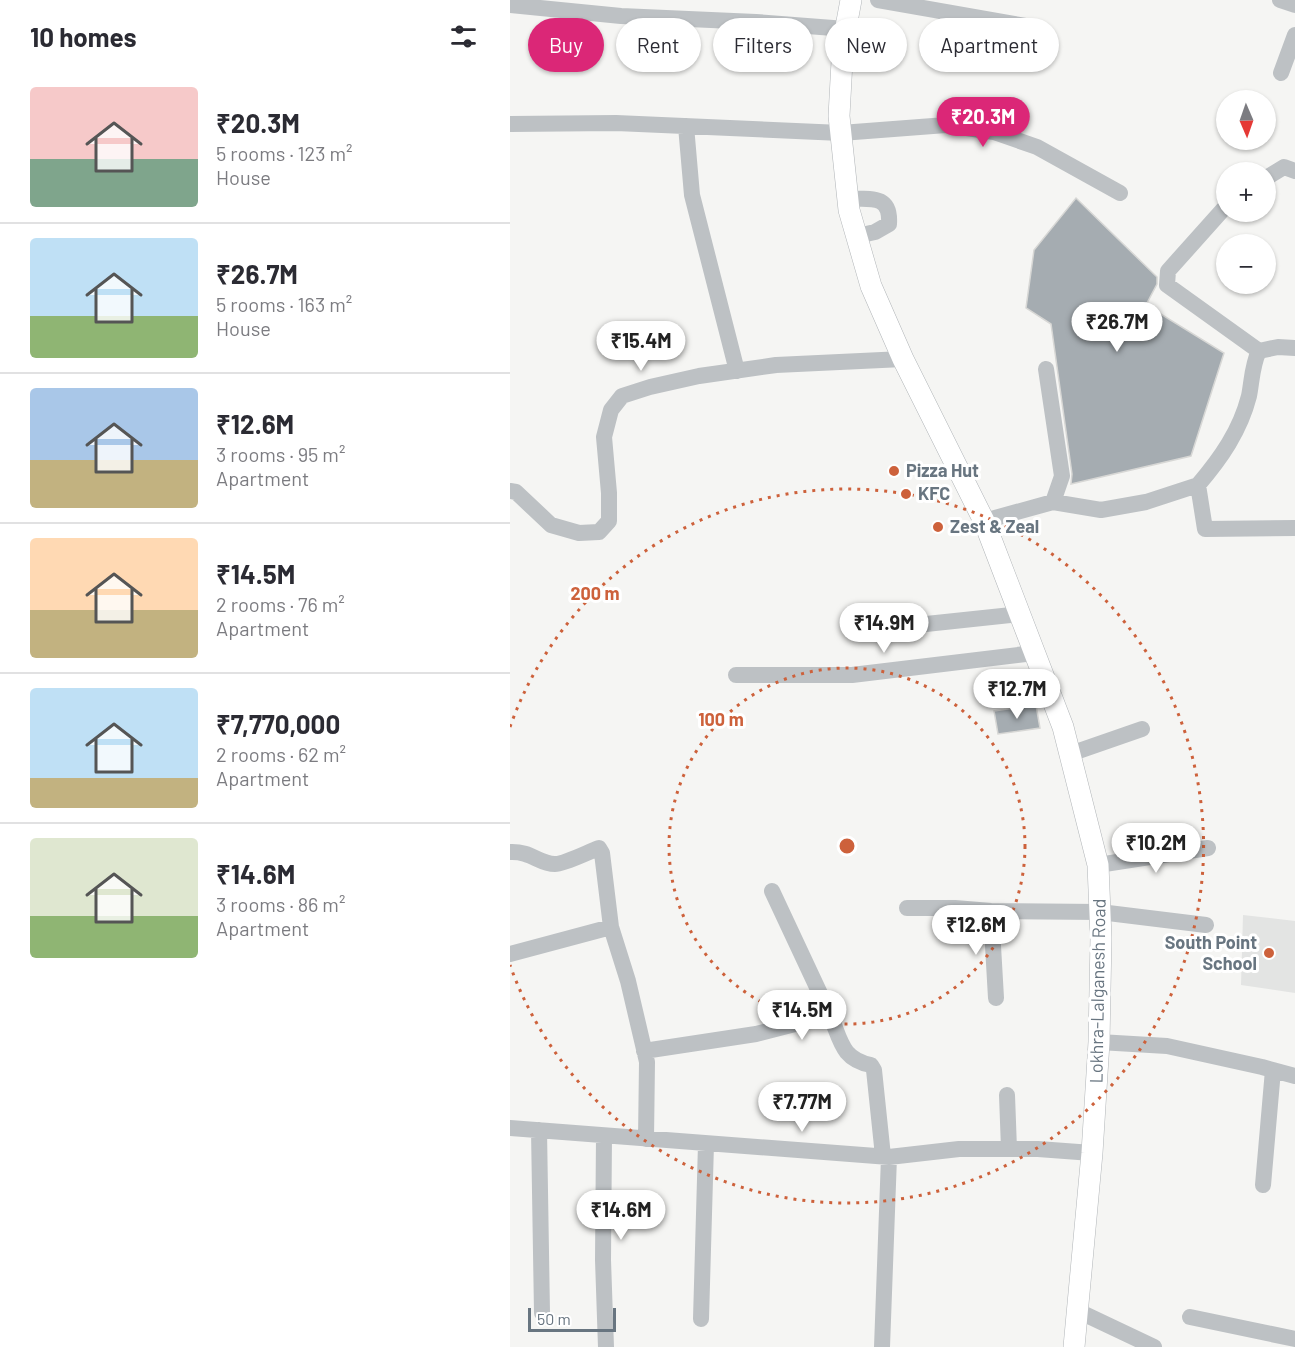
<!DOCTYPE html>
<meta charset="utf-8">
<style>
body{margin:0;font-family:Barlow,sans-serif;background:#f2f2f3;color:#2b2b33;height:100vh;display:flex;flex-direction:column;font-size:22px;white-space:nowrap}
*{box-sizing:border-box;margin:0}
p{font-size:20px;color:#7c7c81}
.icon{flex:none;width:33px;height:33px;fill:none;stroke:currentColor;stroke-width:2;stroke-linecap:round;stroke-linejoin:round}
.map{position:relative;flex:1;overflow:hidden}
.sheet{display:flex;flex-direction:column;background:#fff;width:510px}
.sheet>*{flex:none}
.guide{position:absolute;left:18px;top:18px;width:570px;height:54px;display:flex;gap:12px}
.needle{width:39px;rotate:178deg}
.fabs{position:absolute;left:706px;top:90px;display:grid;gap:12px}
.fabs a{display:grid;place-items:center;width:60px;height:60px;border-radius:50%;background:#fff;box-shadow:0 2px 4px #0004;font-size:30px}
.scale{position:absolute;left:18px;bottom:15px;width:88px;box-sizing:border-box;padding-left:6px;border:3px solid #687580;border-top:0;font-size:16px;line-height:21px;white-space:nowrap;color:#687580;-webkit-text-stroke:4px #fff;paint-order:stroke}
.price{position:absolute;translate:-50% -51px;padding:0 14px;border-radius:21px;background:#fff;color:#222;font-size:20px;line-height:39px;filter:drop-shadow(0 2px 3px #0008)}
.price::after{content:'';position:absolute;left:50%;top:36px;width:18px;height:14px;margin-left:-9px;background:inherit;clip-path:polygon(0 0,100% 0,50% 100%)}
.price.selected{background:#db2777;color:#fff}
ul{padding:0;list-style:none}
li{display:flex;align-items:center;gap:18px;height:150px;padding:0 30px}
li+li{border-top:2px solid #e1e1e2}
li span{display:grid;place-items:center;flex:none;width:168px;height:120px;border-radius:6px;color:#555}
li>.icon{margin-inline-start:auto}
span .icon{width:72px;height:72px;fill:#fffc;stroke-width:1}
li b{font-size:26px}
h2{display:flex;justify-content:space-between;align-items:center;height:72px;padding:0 30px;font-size:26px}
.pill{padding:0 21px;border-radius:27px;background:#fff;box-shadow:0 2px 4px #0004;font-size:21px;line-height:54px}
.pill.selected{background:#db2777;color:#fff}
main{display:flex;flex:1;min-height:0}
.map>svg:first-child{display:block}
</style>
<main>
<section class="sheet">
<h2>10 homes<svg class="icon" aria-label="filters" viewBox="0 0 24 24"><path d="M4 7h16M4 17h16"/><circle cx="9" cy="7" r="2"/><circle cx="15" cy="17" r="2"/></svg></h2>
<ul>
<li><span style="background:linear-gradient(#f6c9c9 60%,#7fa58c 0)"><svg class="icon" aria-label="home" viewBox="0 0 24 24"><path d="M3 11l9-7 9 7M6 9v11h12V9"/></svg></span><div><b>₹20.3M</b><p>5 rooms · 123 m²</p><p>House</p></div></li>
<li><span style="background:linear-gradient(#bfe0f5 65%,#8fb573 0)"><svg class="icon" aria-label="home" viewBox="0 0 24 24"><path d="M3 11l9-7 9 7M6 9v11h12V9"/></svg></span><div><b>₹26.7M</b><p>5 rooms · 163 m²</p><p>House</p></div></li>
<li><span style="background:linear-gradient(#a9c7e8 60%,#c2b280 0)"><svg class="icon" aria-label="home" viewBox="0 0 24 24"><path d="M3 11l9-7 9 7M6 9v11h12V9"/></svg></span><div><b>₹12.6M</b><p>3 rooms · 95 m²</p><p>Apartment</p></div></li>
<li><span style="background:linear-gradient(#ffd9b3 60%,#c2b280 0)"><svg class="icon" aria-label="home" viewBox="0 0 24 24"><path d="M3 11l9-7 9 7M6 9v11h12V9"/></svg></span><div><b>₹14.5M</b><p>2 rooms · 76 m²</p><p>Apartment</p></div></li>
<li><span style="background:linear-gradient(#bfe0f5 75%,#c2b280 0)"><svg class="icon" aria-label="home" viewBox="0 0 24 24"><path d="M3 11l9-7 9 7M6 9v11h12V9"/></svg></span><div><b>₹7,770,000</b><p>2 rooms · 62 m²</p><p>Apartment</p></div></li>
<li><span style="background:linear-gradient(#dfe7d0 65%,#8fb573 0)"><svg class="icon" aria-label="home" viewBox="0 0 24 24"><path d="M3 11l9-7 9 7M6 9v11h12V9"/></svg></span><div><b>₹14.6M</b><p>3 rooms · 86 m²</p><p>Apartment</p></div></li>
</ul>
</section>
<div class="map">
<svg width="785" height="1347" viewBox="0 0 785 1347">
<rect width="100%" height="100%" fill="#f5f5f3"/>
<path fill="#e3e4e3" d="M733,915L785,921V993L731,985Z"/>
<path fill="#a5acb1" stroke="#d7d7d5" stroke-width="1.5" d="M566,198L647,277V284L636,305L714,353L681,456L561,484L562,474L541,324L516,308L524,250Z
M526,705L530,728L488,734L484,711Z"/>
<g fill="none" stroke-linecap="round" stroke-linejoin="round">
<g stroke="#b1b5b8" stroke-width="22">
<path id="major" d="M341,0L333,43L329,116L339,210L361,286L393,359L474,521L553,727L588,865L591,938L589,1042L582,1153L564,1347"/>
</g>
<path stroke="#bdc1c4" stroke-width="16" d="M368,0L521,27
M770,0L785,5
M0,5L111,16L246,22L336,29
M771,73L785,35
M0,124L106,123L331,133L436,125L484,132L527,147L610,193
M176,126L182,195L227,371
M756,178L774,167L785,171
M338,199C360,199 381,194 379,224L365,232L347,236
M717,205L658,271L657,285L749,351
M536,369L552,476L543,502
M688,485C711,458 730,431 739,396C742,381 742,365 749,351L768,347L785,348
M0,491L6,492L41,525L69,533L89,532L99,521V493L94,437L101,410L112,396L140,387L189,376L266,365L393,359
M474,521L543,502L591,510L636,502L688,485L695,529L785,528
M369,629L510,614
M226,675H342L524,653
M560,754L632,729
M0,852C21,851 29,864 45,864C55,864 78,852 89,848L92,853L101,927
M588,865L698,848
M262,891L320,1015
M397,908H445L481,911L590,912L696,925
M481,911L486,998
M0,954L101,927L118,981L137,1062L136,1139
M589,1042L657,1046L752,1067L785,1076
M134,1051L246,1034L320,1015C331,1040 331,1059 361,1065L364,1070L373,1156
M497,1095L499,1149
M0,1128L379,1157L449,1149H528L582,1153
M29,1130L32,1313
M94,1136L93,1260L96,1347
M753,1185L763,1070
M568,1311L644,1347
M680,1317L785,1339
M191,1319L196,1144
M372,1347L379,1157"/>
<use href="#major" stroke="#fff" stroke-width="21"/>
</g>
<g fill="none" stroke="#cd613b" stroke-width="3" stroke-dasharray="3 6">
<circle cx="337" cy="846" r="178"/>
<path d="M0 727A357 357 0 1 1 0 965"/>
</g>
<g fill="#cd613b" stroke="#fff" stroke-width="2">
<circle cx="384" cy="471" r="6"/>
<circle cx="396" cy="494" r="6"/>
<circle cx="428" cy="527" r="6"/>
<circle cx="759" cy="953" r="6"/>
</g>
<g text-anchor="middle" stroke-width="6" stroke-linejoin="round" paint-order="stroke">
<g font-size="18" font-weight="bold" fill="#687580" stroke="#fff" text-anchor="start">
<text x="396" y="477">Pizza Hut</text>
<text x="408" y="500">KFC</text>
<text x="440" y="533">Zest &amp; Zeal</text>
<text x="747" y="949" text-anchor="end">South Point<tspan x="747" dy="21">School</tspan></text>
</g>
<g font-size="18" fill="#687580" stroke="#fff">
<text transform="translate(588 991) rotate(-89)" y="6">Lokhra-Lalganesh Road</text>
</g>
</g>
<circle cx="337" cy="846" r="9" fill="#cd613b" stroke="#fff" stroke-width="3"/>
<g font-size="18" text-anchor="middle" font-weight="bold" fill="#cd613b" stroke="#fff" stroke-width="6" stroke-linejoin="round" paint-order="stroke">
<text x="85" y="600">200 m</text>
<text x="211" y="726">100 m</text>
</g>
</svg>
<div class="fabs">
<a><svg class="needle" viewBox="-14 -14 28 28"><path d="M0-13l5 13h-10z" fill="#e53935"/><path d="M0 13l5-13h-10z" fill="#7c7c81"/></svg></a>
<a>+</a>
<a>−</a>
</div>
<div class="scale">50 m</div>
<b class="price selected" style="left:473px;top:148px">₹20.3M</b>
<b class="price" style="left:607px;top:353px">₹26.7M</b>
<b class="price" style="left:131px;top:372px">₹15.4M</b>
<b class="price" style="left:374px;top:654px">₹14.9M</b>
<b class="price" style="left:507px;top:720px">₹12.7M</b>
<b class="price" style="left:646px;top:874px">₹10.2M</b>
<b class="price" style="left:466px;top:956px">₹12.6M</b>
<b class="price" style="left:292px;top:1041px">₹14.5M</b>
<b class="price" style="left:292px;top:1133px">₹7.77M</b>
<b class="price" style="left:111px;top:1241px">₹14.6M</b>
<div class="guide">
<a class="pill selected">Buy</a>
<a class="pill">Rent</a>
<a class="pill">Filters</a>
<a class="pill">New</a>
<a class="pill">Apartment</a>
</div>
</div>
</main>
